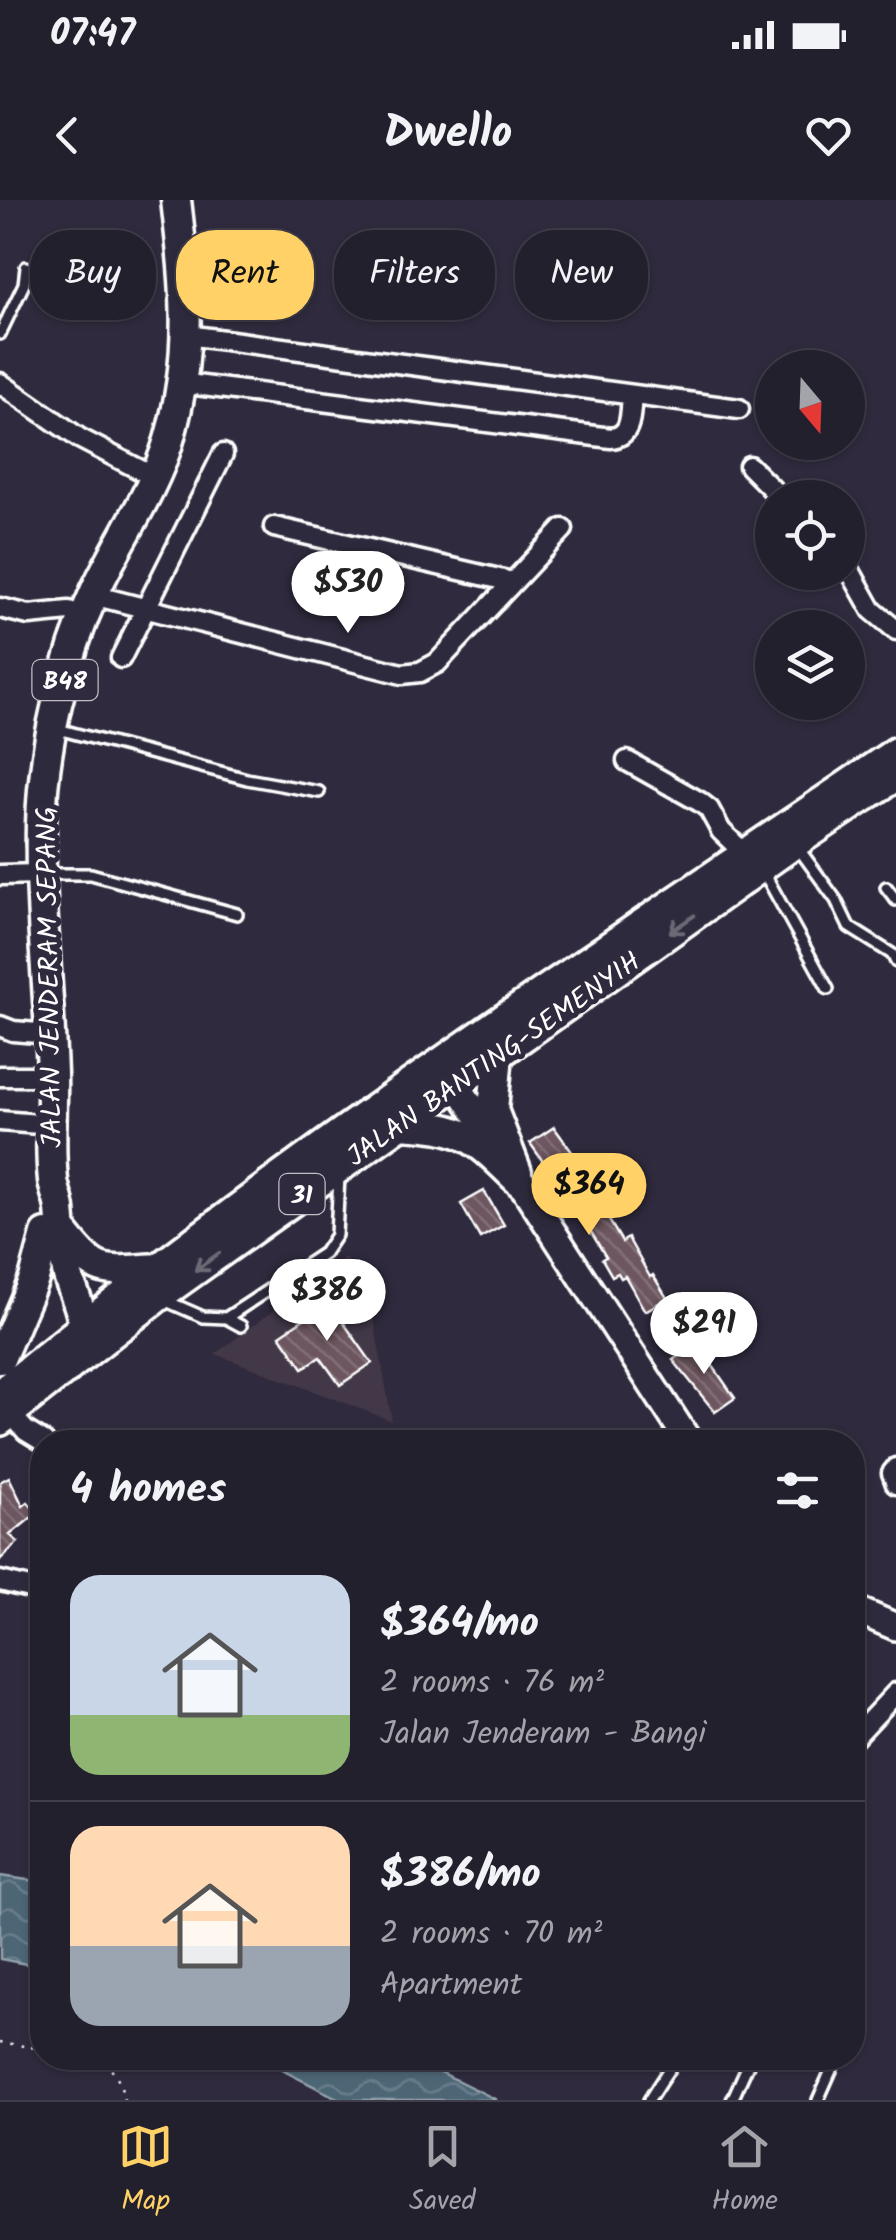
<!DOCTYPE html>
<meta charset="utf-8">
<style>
body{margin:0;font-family:Kalam,sans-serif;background:#2b2836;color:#f1f3f6;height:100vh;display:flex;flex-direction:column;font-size:38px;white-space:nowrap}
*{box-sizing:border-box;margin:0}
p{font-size:32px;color:#a3a3aa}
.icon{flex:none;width:55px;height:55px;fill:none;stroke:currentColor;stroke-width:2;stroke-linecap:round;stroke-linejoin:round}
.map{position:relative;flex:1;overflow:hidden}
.details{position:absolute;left:30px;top:1230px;width:835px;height:640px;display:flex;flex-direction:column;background:#23202e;border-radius:40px;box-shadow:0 2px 8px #0004,0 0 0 2px #403e4a}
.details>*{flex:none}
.hud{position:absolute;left:30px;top:30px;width:838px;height:90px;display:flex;gap:20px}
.needle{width:65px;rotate:161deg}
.controls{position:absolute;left:755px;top:150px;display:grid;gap:20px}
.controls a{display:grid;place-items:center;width:110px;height:110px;border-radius:50%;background:#23202e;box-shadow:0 2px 8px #0004,0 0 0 2px #403e4a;font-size:50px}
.price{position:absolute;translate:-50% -85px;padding:0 22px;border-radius:35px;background:#fff;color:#222;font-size:32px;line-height:65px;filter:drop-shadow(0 2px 5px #0008)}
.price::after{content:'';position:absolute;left:50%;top:60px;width:30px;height:22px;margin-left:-15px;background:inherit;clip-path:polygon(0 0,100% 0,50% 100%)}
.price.selected{background:#ffd166;color:#111}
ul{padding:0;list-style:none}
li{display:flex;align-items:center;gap:30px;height:250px;padding:0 40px}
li+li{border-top:2px solid #403e4a}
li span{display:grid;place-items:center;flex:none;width:280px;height:200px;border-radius:30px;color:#555}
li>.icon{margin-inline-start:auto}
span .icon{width:120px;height:120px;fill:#fffc;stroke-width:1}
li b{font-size:42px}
h2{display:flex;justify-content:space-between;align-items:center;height:120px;padding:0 40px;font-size:42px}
.tag{padding:0 35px;border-radius:40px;background:#23202e;box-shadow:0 2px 8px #0004,0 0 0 2px #403e4a;font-size:35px;line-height:90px}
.tag.selected{background:#ffd166;color:#111}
.status{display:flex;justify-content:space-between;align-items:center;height:70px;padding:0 50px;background:#23202e;direction:ltr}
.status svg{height:28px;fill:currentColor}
header{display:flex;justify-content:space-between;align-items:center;height:130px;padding:0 40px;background:#23202e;font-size:45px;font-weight:700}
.menu{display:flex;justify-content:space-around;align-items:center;height:140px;border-top:2px solid #403e4a;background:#23202e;font-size:28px;color:#a3a3aa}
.menu a{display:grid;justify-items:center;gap:5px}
.menu .selected{color:#ffd166}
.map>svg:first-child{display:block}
</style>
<div class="status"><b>07:47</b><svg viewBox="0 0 49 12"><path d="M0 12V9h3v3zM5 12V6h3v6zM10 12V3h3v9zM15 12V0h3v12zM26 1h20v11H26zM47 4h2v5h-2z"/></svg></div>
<header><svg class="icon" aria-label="back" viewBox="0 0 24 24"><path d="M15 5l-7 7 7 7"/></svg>Dwello<svg class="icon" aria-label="heart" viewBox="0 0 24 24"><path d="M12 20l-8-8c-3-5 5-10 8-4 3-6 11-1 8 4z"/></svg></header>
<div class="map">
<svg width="896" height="1900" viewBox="0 0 896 1900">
<defs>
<pattern id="water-waves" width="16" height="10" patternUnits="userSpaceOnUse" patternTransform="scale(2.5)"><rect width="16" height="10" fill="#4d6676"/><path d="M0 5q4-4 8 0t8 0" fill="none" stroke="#687d8b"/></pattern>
<pattern id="building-back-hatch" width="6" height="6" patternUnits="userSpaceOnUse" patternTransform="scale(2.5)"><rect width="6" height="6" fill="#6d565f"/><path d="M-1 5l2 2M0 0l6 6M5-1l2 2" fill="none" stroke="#836f77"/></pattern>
</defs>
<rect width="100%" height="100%" fill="#2f2a3d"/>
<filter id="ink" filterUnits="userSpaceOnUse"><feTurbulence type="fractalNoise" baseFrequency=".01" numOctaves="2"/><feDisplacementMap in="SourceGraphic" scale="20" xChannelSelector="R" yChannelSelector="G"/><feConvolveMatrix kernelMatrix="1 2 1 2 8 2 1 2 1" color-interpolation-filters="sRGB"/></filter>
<g filter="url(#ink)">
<path fill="#423747" d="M345,1057L369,1092L392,1221L215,1154Z"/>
<path fill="url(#water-waves)" stroke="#94a3ad" stroke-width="2.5" d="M0,1676L42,1682V1767L0,1759Z
M249,1858H412L497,1900H341L262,1860Z"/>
<path fill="url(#building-back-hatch)" stroke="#fff" stroke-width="2.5" d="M554,927L585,970L581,973L622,1042L628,1038L650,1077L653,1075L667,1098L645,1111L625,1076L621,1078L618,1073L612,1076L602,1059L606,1057L582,1017L530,943Z
M484,991L504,1025L480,1038L461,1004Z
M329,1102L372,1163L340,1185L320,1157L303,1168L280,1135Z
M697,1143L735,1198L715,1212L673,1160Z
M9,1277L23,1306L28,1302L37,1313L10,1335L18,1342L0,1360V1282Z"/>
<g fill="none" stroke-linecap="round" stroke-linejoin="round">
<g stroke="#fff" stroke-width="16">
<path id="lane" d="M0,134L24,84L26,67
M54,528L247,579L319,592
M796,645L836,700L849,727L892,754L896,762
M762,669L828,789
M45,674H91L237,714
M886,687L896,700
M164,1100L203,1117L226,1118L241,1126
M226,1118L324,1053L336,1035L339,977
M649,1900L676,1858
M732,1900L751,1858
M818,1900L833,1866"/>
</g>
<g stroke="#fff" stroke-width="25">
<path id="street" d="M187,135L739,209
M0,183L79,238L154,277
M180,183L611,238C633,236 630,213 632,195
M749,266L781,298
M274,327L512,382
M848,367L872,410L896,430
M93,395L402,474L420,472L437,463L563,329
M0,408L29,415L69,411L85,416
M121,458L223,254
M627,561L700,602L709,609L721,631L745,654
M0,675L40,674
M0,826L13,831L50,834
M0,876H52
M0,921L52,925
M10,1213L26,1231L44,1242
M896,1268L892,1273L896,1284
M0,1381L42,1391
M852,1540L896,1493"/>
</g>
<g stroke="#fff" stroke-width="32">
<path id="secondary" d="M447,869L689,1242
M852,1408L896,1427"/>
</g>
<g stroke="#fff" stroke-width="35">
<path id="primary" d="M498,854L493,910L517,972
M399,924C466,927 474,937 521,983
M61,1029C98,1078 101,1071 159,1068
M0,1159L34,1079L46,1034
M66,1170C74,1155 82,1137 82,1120C81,1106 72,1090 68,1076C63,1054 62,1032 60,1009C59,999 54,990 53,980C49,945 53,909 52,874C49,790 39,707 41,624C43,547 63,460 96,389C119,340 153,293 169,240C194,154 186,87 176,0
M0,1194C283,960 593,758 896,552
M0,1221L158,1097L795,643L896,576"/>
</g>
<path stroke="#fff" stroke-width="2.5" stroke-dasharray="2.5 8" stroke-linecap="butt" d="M0,1842L42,1849
M94,1858C114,1867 120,1879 124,1900"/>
<use href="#lane" stroke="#2f2a3d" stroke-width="9"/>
<use href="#street" stroke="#2f2a3d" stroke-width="18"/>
<use href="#secondary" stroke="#2f2a3d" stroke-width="25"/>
<use href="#primary" stroke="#2f2a3d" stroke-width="28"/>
</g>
<defs><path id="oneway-shaft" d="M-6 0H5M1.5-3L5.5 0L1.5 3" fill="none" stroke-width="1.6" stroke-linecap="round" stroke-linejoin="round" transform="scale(2.5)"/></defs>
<g stroke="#6d6a77">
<use href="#oneway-shaft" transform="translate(682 724) rotate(145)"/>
<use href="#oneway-shaft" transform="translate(207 1062) rotate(144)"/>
</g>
</g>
<g text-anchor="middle" stroke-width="10" stroke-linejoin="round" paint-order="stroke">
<g fill="#2f2a3d" stroke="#c1bfc5" stroke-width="2.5">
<rect x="32.5" y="460" width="65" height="40" rx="8"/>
<rect x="279.5" y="974" width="45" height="40" rx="8"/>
</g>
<g font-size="25" font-weight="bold" fill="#fff">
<text x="65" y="489">B48</text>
<text x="302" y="1003">31</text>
</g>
<g font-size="28" fill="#fff" stroke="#2f2a3d">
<text transform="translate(48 777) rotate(-91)" y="10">JALAN JENDERAM SEPANG</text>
<text transform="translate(493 858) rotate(-35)" y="10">JALAN BANTING-SEMENYIH</text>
</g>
</g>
</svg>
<div class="controls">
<a><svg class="needle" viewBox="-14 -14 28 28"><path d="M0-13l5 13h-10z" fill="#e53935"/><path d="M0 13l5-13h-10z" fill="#a3a3aa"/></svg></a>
<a><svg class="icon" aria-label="locate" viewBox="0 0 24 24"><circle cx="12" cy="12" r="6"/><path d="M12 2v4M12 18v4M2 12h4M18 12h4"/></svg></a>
<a><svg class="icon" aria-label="layers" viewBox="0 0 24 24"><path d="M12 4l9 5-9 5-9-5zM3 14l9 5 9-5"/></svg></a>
</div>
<b class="price" style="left:348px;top:436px">$530</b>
<b class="price selected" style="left:589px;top:1038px">$364</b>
<b class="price" style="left:327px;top:1144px">$386</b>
<b class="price" style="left:704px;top:1177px">$291</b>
<div class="hud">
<a class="tag">Buy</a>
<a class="tag selected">Rent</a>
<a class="tag">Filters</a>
<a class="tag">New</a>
</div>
<section class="details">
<h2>4 homes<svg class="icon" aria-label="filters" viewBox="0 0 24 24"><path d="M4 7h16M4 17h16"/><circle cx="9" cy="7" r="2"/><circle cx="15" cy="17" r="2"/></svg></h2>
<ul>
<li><span style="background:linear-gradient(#c9d6e8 70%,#8fb573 0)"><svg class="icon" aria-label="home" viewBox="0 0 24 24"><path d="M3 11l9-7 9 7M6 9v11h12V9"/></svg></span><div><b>$364/mo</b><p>2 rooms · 76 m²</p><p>Jalan Jenderam - Bangi</p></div></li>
<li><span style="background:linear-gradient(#ffd9b3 60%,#9aa5b1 0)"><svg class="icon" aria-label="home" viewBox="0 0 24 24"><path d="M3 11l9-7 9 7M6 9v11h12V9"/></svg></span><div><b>$386/mo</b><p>2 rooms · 70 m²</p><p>Apartment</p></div></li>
</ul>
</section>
</div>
<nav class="menu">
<a class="selected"><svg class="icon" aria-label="map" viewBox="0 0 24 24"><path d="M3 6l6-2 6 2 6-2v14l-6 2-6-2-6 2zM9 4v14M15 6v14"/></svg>Map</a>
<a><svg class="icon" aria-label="saved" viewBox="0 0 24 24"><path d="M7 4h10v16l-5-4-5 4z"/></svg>Saved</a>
<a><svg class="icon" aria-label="home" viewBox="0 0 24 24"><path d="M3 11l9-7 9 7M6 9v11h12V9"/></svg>Home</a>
</nav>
